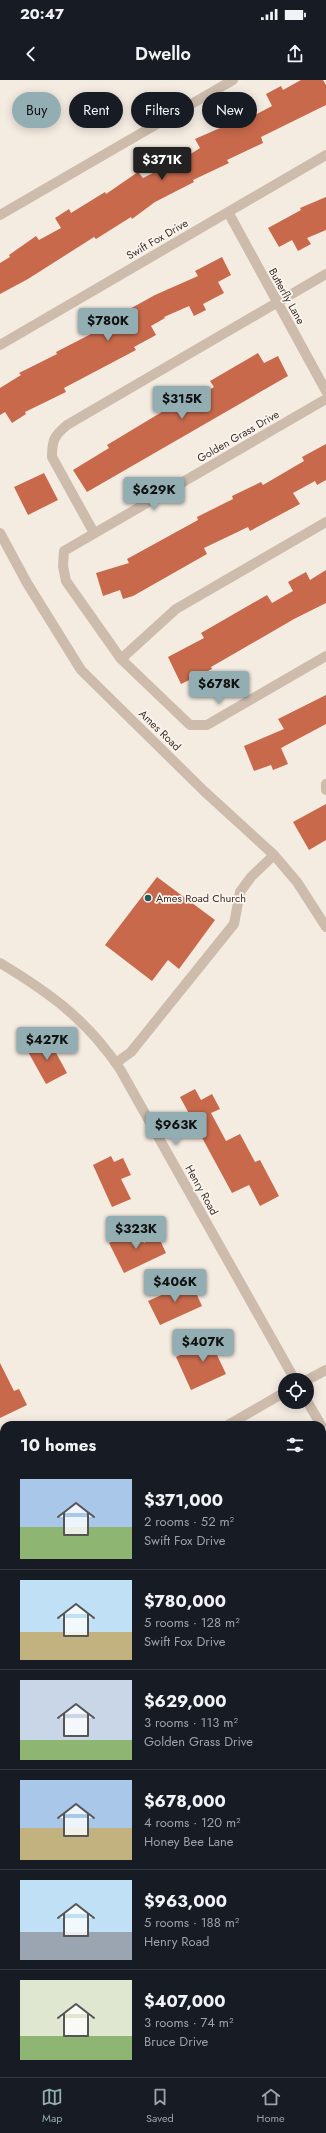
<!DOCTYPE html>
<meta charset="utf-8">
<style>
body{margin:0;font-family:Jost,sans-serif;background:#20242c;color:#f1f3f6;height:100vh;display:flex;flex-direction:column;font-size:15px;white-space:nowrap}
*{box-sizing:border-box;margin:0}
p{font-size:13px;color:#9ea1a6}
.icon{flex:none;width:22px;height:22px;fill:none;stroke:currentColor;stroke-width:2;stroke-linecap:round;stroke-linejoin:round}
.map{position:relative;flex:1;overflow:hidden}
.panel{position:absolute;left:0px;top:1341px;width:326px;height:656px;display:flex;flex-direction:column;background:#171b24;border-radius:12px 12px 0 0;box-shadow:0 2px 10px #0003}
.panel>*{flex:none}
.guide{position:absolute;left:12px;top:12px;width:302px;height:36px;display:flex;gap:8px}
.tools{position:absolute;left:278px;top:1293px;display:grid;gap:8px}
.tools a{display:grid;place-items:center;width:36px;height:36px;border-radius:50%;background:#171b24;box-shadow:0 2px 10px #0003;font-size:20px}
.price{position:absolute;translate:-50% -34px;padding:0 9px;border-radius:4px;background:#92aeb2;color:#111;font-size:13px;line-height:26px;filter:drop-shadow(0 1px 2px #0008)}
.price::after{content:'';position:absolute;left:50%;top:24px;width:12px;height:9px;margin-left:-6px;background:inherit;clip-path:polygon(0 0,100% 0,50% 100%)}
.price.selected{background:#222;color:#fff}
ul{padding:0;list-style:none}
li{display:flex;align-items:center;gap:12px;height:100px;padding:0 20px}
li+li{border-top:1px solid #363941}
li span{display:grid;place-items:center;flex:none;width:112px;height:80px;border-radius:0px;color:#555}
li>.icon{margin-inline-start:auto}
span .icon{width:48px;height:48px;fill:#fffc;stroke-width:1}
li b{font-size:17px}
h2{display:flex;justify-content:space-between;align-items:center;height:48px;padding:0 20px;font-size:17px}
.chip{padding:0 14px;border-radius:18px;background:#171b24;box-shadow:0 2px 10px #0003;font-size:14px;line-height:36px}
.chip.selected{background:#92aeb2;color:#111}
.status{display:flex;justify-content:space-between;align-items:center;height:28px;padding:0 20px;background:#171b24;direction:ltr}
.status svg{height:11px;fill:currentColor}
header{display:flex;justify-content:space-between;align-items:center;height:52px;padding:0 20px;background:#171b24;font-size:18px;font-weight:600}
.tab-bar{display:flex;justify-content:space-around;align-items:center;height:56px;border-top:1px solid #363941;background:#171b24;font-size:11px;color:#9ea1a6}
.tab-bar a{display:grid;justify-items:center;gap:2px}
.tab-bar .selected{color:#92aeb2}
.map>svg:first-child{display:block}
</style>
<div class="status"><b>20:47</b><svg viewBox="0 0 49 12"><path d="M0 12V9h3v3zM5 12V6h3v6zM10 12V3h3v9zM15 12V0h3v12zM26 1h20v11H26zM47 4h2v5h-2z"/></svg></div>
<header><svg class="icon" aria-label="back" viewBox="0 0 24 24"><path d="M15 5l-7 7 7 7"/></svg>Dwello<svg class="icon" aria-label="share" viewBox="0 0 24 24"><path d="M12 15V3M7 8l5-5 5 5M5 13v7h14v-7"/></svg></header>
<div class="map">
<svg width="326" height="1997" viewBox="0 0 326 1997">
<rect width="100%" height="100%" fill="#f4ebe1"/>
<path fill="#c8694b" d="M301,0H323L326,5V25L261,57L263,63L227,80L229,83L193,100L194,102L155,122L132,139L131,137L96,159L94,157L28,199L0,214V183L10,177L9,175L36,156L39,160L61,148L55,138L69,129L71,133L105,112L106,114L138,92L143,98L189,75L200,68L195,59L220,48L217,42L247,28L251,37L272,26L266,14L281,6L283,10Z
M326,117V150L307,158L311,164L298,171L292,160L279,167L268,148L301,130L300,128Z
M222,177L231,195L218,202L224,213L203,224L206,230L194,236L189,226L164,237L165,238L151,246L156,255L134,267L136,270L64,308L66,312L25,332L26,334L12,343L5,332L0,335V308L21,295L19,293L57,274L56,272L91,254L90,251L155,215L198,196L195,191Z
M258,273L264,283L278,276L288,296L87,412L73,390L109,368L107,365L170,327L173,332L214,307L210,301Z
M326,364V400L317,405L315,401L293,413L300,424L250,451L248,447L204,468L207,474L133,516L123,519L120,510L103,516L96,493L129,483L127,479L198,440L197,437L233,419L232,416L261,402L263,405L304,381L302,377Z
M44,393L58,420L28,435L14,407Z
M326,490V523L294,539L211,587L212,589L181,604L168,577L204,558L201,553L267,515L272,523L293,511L288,502L306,492L310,500Z
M326,615V644L281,668L288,684L273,690L271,685L254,691L244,666L284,649L278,639Z
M326,724V760L309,770L293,742Z
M157,797L215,840L179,889L168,880L152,901L105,865Z
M48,958L67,993L46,1004L27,970Z
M195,1009L201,1020L212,1014L220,1029L211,1033L226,1061L240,1054L255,1082L260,1080L279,1116L260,1126L249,1105L232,1113L180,1017Z
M111,1076L114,1082L123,1078L131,1095L121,1099L131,1119L112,1127L93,1085Z
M137,1149L144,1163L158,1156L166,1173L124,1193L109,1163Z
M191,1202L202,1226L160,1245L148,1221Z
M222,1256L228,1269L217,1275L226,1294L191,1310L176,1277Z
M0,1283L14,1311L19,1309L27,1325L0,1338Z"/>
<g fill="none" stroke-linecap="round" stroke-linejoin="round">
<path stroke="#cdbbac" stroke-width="10" d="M228,132L326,311
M0,135L233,0
M0,265L326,75
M326,319L64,471L63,486L66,501L121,579L190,645H207L326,576
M0,453L27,503L81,590L204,711L274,775L297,802L326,847
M94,453L52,377C52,360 54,356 67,345L326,194
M121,579L176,529L326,442
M326,704V710
M0,883C50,913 87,940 120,989L295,1300
M116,983L131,972L234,844L240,812L251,797L274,775
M307,1300L326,1290
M307,1321L321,1345
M228,1345L285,1312
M0,1415L4,1422
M0,1488L4,1487
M0,1797H4
M322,1978L326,1985"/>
</g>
<circle fill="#1f5a5e" stroke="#fbf5ee" stroke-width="1.5" cx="148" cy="818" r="4"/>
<g text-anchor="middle" stroke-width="3.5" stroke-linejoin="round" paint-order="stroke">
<g font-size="11" fill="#3b302b" stroke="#fbf5ee">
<text transform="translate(157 159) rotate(-30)" y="4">Swift Fox Drive</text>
<text transform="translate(287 216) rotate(61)" y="4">Butterfly Lane</text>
<text transform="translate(238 356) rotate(-30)" y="4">Golden Grass Drive</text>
<text transform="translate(160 650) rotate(44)" y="4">Ames Road</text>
<text transform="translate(202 1110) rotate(61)" y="4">Henry Road</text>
</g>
<g font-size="11" fill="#3b302b" stroke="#fbf5ee" text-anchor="start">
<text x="156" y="822">Ames Road Church</text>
</g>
</g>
</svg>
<div class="tools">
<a><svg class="icon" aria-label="locate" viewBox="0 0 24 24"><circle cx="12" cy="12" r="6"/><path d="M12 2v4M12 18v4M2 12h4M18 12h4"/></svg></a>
</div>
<b class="price selected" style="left:162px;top:101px">$371K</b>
<b class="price" style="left:108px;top:262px">$780K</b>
<b class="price" style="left:182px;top:340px">$315K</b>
<b class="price" style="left:154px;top:431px">$629K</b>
<b class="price" style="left:219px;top:625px">$678K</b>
<b class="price" style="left:47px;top:981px">$427K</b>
<b class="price" style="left:176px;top:1066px">$963K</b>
<b class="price" style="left:136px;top:1170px">$323K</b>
<b class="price" style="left:175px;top:1223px">$406K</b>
<b class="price" style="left:203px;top:1283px">$407K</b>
<div class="guide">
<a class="chip selected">Buy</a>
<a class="chip">Rent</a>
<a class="chip">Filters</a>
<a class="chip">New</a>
</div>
<section class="panel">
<h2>10 homes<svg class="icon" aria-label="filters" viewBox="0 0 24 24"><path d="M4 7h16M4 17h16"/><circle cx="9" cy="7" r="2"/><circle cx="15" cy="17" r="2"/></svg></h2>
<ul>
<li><span style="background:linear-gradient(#a9c7e8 60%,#8fb573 0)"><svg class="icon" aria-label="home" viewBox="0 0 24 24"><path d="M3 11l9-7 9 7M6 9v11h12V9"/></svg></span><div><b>$371,000</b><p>2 rooms · 52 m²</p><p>Swift Fox Drive</p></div></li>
<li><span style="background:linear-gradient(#bfe0f5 65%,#c2b280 0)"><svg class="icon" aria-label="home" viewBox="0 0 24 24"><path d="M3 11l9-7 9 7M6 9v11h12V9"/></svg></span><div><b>$780,000</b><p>5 rooms · 128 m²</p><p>Swift Fox Drive</p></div></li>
<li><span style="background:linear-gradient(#c9d6e8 75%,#8fb573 0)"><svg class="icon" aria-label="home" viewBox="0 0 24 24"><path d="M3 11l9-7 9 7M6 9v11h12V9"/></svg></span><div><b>$629,000</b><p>3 rooms · 113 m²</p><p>Golden Grass Drive</p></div></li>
<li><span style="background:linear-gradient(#a9c7e8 60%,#c2b280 0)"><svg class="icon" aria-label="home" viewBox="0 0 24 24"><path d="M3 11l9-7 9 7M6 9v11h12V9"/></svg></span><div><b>$678,000</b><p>4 rooms · 120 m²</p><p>Honey Bee Lane</p></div></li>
<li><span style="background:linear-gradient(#bfe0f5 65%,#9aa5b1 0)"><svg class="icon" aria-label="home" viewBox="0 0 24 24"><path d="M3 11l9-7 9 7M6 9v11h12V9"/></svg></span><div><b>$963,000</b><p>5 rooms · 188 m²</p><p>Henry Road</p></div></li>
<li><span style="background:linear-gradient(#dfe7d0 70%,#8fb573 0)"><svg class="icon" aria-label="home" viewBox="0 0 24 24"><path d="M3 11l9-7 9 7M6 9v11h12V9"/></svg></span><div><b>$407,000</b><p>3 rooms · 74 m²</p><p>Bruce Drive</p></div></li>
</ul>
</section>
</div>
<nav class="tab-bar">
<a class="selected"><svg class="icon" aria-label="map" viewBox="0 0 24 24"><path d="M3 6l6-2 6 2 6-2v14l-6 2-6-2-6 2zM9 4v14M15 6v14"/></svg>Map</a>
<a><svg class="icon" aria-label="saved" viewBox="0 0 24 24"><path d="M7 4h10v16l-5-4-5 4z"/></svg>Saved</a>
<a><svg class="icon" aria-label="home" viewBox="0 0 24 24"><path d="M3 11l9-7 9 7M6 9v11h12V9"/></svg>Home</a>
</nav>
